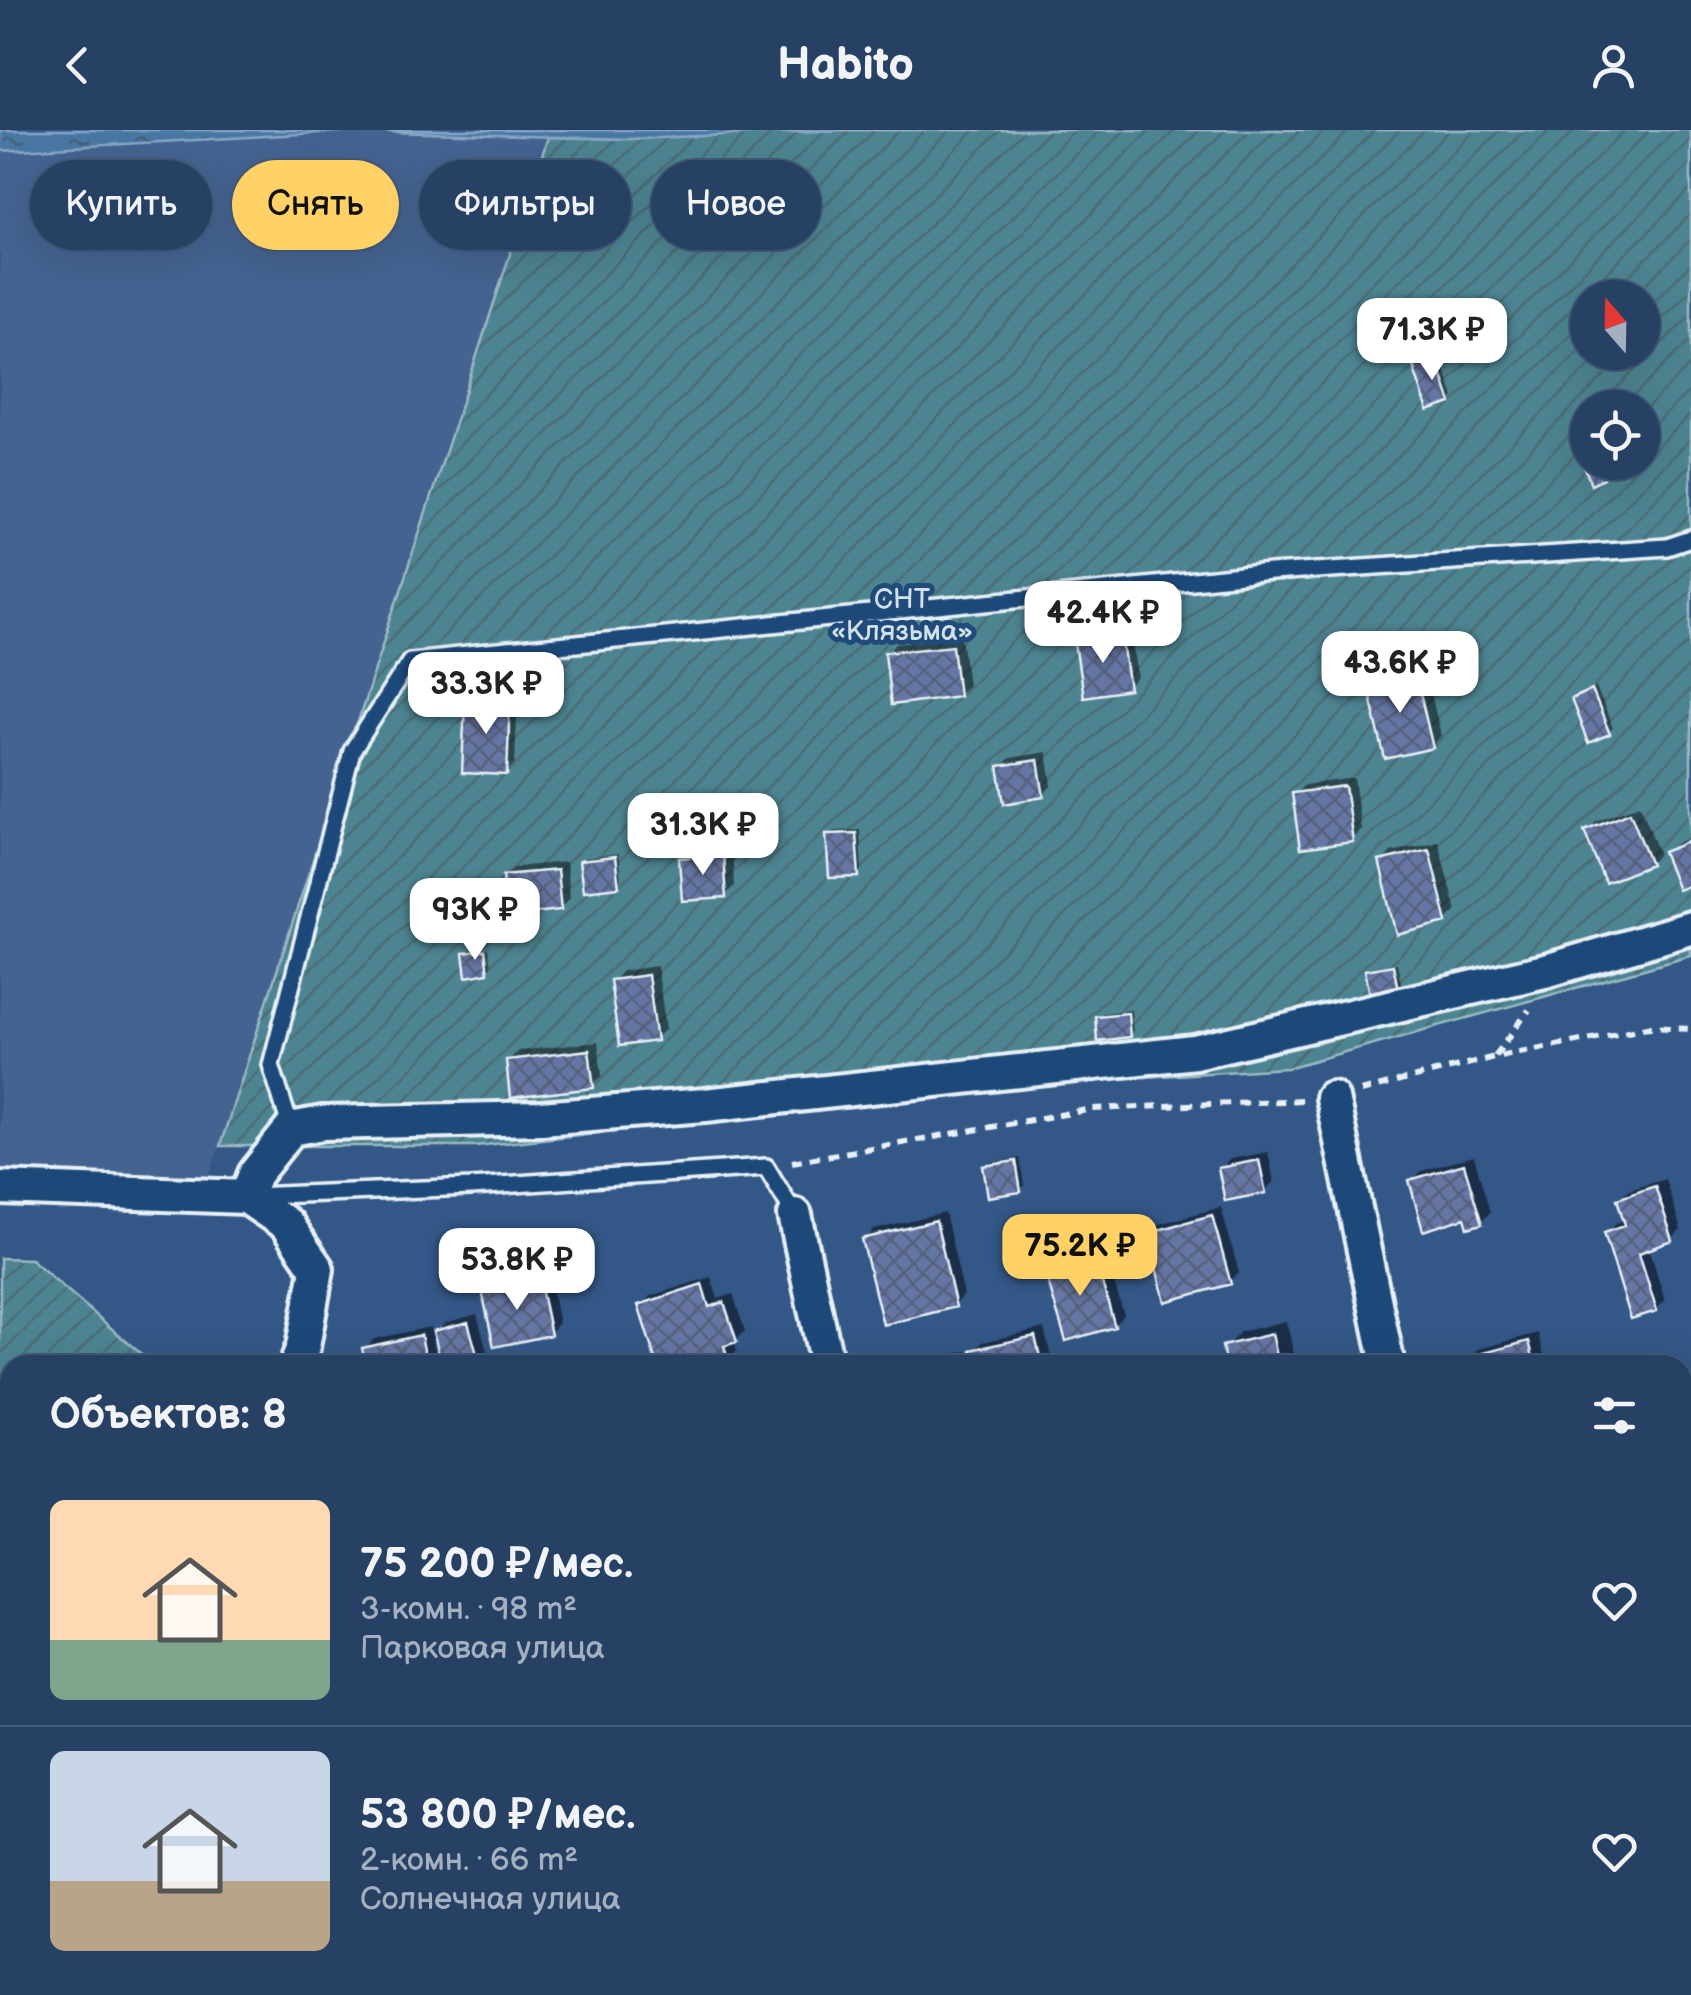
<!DOCTYPE html>
<html lang="ru">
<meta charset="utf-8">
<style>
body{margin:0;font-family:"Balsamiq Sans",sans-serif;background:#2e486a;color:#f1f3f6;height:100vh;display:flex;flex-direction:column;font-size:38px;white-space:nowrap}
*{box-sizing:border-box;margin:0}
p{font-size:32px;color:#a4afbf}
.icon{flex:none;width:55px;height:55px;fill:none;stroke:currentColor;stroke-width:2;stroke-linecap:round;stroke-linejoin:round}
.map{position:relative;flex:1;overflow:hidden}
.drawer{position:absolute;left:0px;top:1225px;width:1692px;height:640px;display:flex;flex-direction:column;background:#264164;border-radius:30px 30px 0 0;box-shadow:0 10px 40px #0002,0 0 0 2px #425a78}
.drawer>*{flex:none}
.guide{position:absolute;left:30px;top:30px;width:1000px;height:90px;display:flex;gap:20px}
.needle{width:65px;rotate:340deg}
.fabs{position:absolute;left:1570px;top:150px;display:grid;gap:20px}
.fabs a{display:grid;place-items:center;width:90px;height:90px;border-radius:50%;background:#264164;box-shadow:0 10px 40px #0002,0 0 0 2px #425a78;font-size:50px}
.price{position:absolute;translate:-50% -85px;padding:0 22px;border-radius:20px;background:#fff;color:#222;font-size:32px;line-height:65px;filter:drop-shadow(0 2px 5px #0008)}
.price::after{content:'';position:absolute;left:50%;top:60px;width:30px;height:22px;margin-left:-15px;background:inherit;clip-path:polygon(0 0,100% 0,50% 100%)}
.price.on{background:#ffd166;color:#111}
ul{padding:0;list-style:none}
li{display:flex;align-items:center;gap:30px;height:250px;padding:0 50px}
li+li{border-top:2px solid #425a78}
li span{display:grid;place-items:center;flex:none;width:280px;height:200px;border-radius:15px;color:#555}
li>.icon{margin-inline-start:auto}
span .icon{width:120px;height:120px;fill:#fffc;stroke-width:1}
li b{font-size:42px}
h2{display:flex;justify-content:space-between;align-items:center;height:120px;padding:0 50px;font-size:42px}
.chip{padding:0 35px;border-radius:45px;background:#264164;box-shadow:0 10px 40px #0002,0 0 0 2px #425a78;font-size:35px;line-height:90px}
.chip.on{background:#ffd166;color:#111}
header{display:flex;justify-content:space-between;align-items:center;height:130px;padding:0 50px;background:#264164;font-size:45px;font-weight:800}
.map>svg:first-child{display:block}
</style>
<header><svg class="icon" aria-label="back" viewBox="0 0 24 24"><path d="M15 5l-7 7 7 7"/></svg>Habito<svg class="icon" aria-label="person" viewBox="0 0 24 24"><circle cx="12" cy="8" r="4"/><path d="M4 21q1-7 8-7t8 7"/></svg></header>
<div class="map">
<svg width="1691" height="1865" viewBox="0 0 1691 1865">
<defs>
<pattern id="garden-furrows" width="10" height="10" patternUnits="userSpaceOnUse" patternTransform="scale(2.5)"><rect width="10" height="10" fill="#4e8491"/><path d="M-1 1l2-2M0 10L10 0M9 11l2-2" fill="none" stroke="#4b6c75"/></pattern>
<pattern id="water-ripples" width="26" height="14" patternUnits="userSpaceOnUse" patternTransform="scale(2.5)"><rect width="26" height="14" fill="#4877a4"/><path d="M2 4q2-2 4 0t4 0M15 11q2-2 4 0t4 0" fill="none" stroke="#476077"/></pattern>
<pattern id="building-cross-hatch" width="8" height="8" patternUnits="userSpaceOnUse" patternTransform="scale(2.5)"><rect width="8" height="8" fill="#6576a5"/><path d="M0 0l8 8M0 8l8-8" fill="none" stroke="#57617c"/></pattern>
</defs>
<rect width="100%" height="100%" fill="#335786"/>
<filter id="ink" filterUnits="userSpaceOnUse"><feTurbulence type="fractalNoise" baseFrequency=".01" numOctaves="2"/><feDisplacementMap in="SourceGraphic" scale="20" xChannelSelector="R" yChannelSelector="G"/><feConvolveMatrix kernelMatrix="1 2 1 2 8 2 1 2 1" color-interpolation-filters="sRGB"/></filter>
<g filter="url(#ink)">
<path fill="#456391" d="M355,1L548,7L220,1016L206,1053L0,1043V21Z"/>
<path fill="url(#garden-furrows)" stroke="#9bbac4" stroke-width="2.5" fill-rule="evenodd" d="M840,0H1691V826L1287,938L1099,950L475,1016H220L548,7L629,9ZM1588,168H1642V222H1588ZM1588,278H1642V332H1588Z
M0,1128L31,1129L154,1235H10V1477L0,1494Z"/>
<path fill="url(#water-ripples)" stroke="#88a8c6" stroke-width="2.5" d="M0,0H840L629,9L355,1L0,21Z"/>
<path fill="#0007" d="M1439,223L1454,267L1450,271L1415,234Z
M1588,332H1603L1607,342L1603,346Z
M1131,497L1138,548L1129,557L1078,514L1087,504Z
M962,506L968,555L958,564L887,523L897,514Z
M1424,534L1441,606L1432,616L1370,554L1380,545Z
M1596,557L1613,598L1609,602L1574,569Z
M477,561L518,562L515,633L506,642L468,570Z
M1047,622L1052,655L1043,665L1000,637L1010,628Z
M1354,648L1361,700L1352,709L1295,664L1304,655Z
M1640,674L1659,724L1650,733L1587,701L1596,691Z
M860,700L862,740L858,744L829,705L833,701Z
M1691,707V752L1666,723L1676,714Z
M1438,711L1456,781L1446,790L1382,732L1391,722Z
M732,716L734,756L725,765L681,729L691,719Z
M618,724L621,750L617,754L581,732L585,728Z
M566,732L569,768L560,778L505,746L515,737Z
M488,818L491,837L486,841L465,824L470,820Z
M1397,833L1401,853L1397,857L1368,841L1372,837Z
M657,836L666,899L656,908L613,851L622,841Z
M1131,880L1133,901L1129,905L1098,887L1102,883Z
M598,912L602,946L592,955L508,931L518,921Z
M1268,1022L1274,1051L1265,1061L1221,1039L1230,1029Z
M1474,1026L1490,1082L1481,1092L1412,1051L1421,1041Z
M1020,1028L1024,1056L1019,1060L986,1037L990,1033Z
M1665,1049L1681,1100L1672,1109L1649,1117L1665,1170L1656,1179L1607,1103L1616,1093L1626,1090L1619,1069L1629,1060Z
M1221,1077L1239,1143L1229,1152L1150,1103L1159,1094Z
M945,1083L964,1165L955,1175L865,1110L874,1100Z
M1104,1120L1124,1185L1114,1195L1048,1143L1058,1133Z
M548,1140L559,1193L550,1203L485,1162L495,1152Z
M711,1147L718,1169L733,1164L745,1201L734,1211L737,1221L728,1231L714,1235H660L641,1176L650,1166Z
M477,1184L489,1229L484,1235H445L436,1202L445,1193Z
M1286,1191L1297,1235H1205L1211,1229L1227,1225L1225,1217L1240,1202Z
M430,1197L438,1235H368L365,1219L374,1209Z
M1044,1198L1053,1235H977L974,1221L983,1212Z
M1538,1203L1547,1235H1471L1469,1229L1479,1219Z
M967,1221L969,1235H896Z
M0,1318L10,1320V1368L6,1372L0,1370Z
M10,1621V1689L0,1691V1622Z
M1682,1679L1691,1705V1711L1682,1720Z
M1682,1844L1688,1865H1606L1603,1855H1682Z
M10,1853L37,1855L38,1865H0V1854Z
M109,1855H181L182,1865H110Z
M456,1855H545L547,1861L543,1865H459Z"/>
<path fill="url(#building-cross-hatch)" stroke="#e8f1f8" stroke-width="2.5" d="M1435,225L1451,273L1428,281L1412,233Z
M1588,329V332H1598L1604,348L1591,354L1582,331Z
M1122,505L1130,560L1083,567L1075,513Z
M953,515L959,566L891,575L885,522Z
M1415,542L1433,618L1385,629L1367,554Z
M1592,560L1610,604L1588,613L1571,569Z
M465,569L510,571L507,645L462,643Z
M1038,630L1044,667L1004,674L998,636Z
M1345,656L1353,712L1300,719L1292,663Z
M1630,682L1651,735L1605,753L1584,700Z
M856,703L859,747L829,748L826,704Z
M1691,711V755L1678,760L1663,722Z
M1429,719L1447,792L1397,805L1379,731Z
M723,724L726,768L682,771L679,728Z
M615,727L619,757L583,761L579,731Z
M557,740L561,780L507,786L503,745Z
M485,820L488,843L466,847L463,823Z
M1393,835L1398,859L1370,865L1365,840Z
M648,845L657,911L619,916L610,850Z
M1128,883L1130,907L1097,911L1095,886Z
M589,920L594,958L510,968L506,930Z
M1259,1030L1266,1063L1225,1071L1218,1038Z
M1016,1031L1021,1062L988,1067L983,1036Z
M1464,1034L1482,1094L1468,1098L1465,1088L1423,1101L1409,1050Z
M1655,1056L1673,1111L1639,1123L1657,1181L1631,1189L1604,1102L1625,1095L1617,1069Z
M1212,1085L1231,1154L1165,1172L1147,1103Z
M936,1091L956,1177L883,1195L862,1109Z
M1095,1128L1115,1197L1066,1211L1045,1142Z
M539,1148L551,1205L494,1217L482,1161Z
M702,1154L709,1177L724,1172L737,1212L724,1216L729,1233L657,1235L638,1175Z
M468,1192L480,1235H442L433,1201Z
M1272,1204L1279,1235H1226L1222,1216Z
M421,1205L427,1235H366L362,1218Z
M1035,1206L1042,1235H974L971,1220Z
M1529,1211L1535,1235H1468L1466,1228Z
M0,1329L10,1331L7,1374L0,1373Z
M0,1629L10,1682V1691L0,1693Z
M106,1855H170L172,1865H108Z
M378,1855H442L403,1865H381Z
M453,1855H534L537,1865H456Z
M1035,1855H1075L1040,1865Z
M1601,1855H1674L1677,1865H1604Z"/>
<g fill="none" stroke-linecap="round" stroke-linejoin="round">
<g stroke="#e8f1f8" stroke-width="22">
<path id="lane" d="M291,999L271,935L352,621L410,531L1271,443L1667,417L1691,409
M252,1066L471,1057L766,1037L795,1085"/>
</g>
<g stroke="#e8f1f8" stroke-width="40">
<path id="street" d="M1332,968L1388,1235
M0,1058L246,1067
M246,1067L255,1044L291,999L323,993L541,988L705,975L1195,922L1549,840L1691,798
M246,1067L286,1094L317,1139L303,1217L296,1235
M795,1085L827,1235
M276,1855V1865
M350,1855L352,1865
M963,1855L965,1865
M1519,1855L1521,1865"/>
</g>
<path stroke="#e8f1f8" stroke-width="6" stroke-dasharray="10 8" stroke-linecap="butt" d="M1495,926L1529,880
M1361,961L1494,927L1648,897L1691,899
M792,1032L1093,979L1304,970"/>
<use href="#lane" stroke="#1f4a7a" stroke-width="15"/>
<use href="#street" stroke="#1f4a7a" stroke-width="32"/>
</g>
</g>
<g text-anchor="middle" stroke-width="10" stroke-linejoin="round" paint-order="stroke">
<g font-size="28" fill="#d1e1e9" stroke="#1f4a7a">
<text x="902" y="478">СНТ<tspan x="902" dy="32">«Клязьма»</tspan></text>
</g>
</g>
</svg>
<div class="fabs">
<a><svg class="needle" viewBox="-14 -14 28 28"><path d="M0-13l5 13h-10z" fill="#e53935"/><path d="M0 13l5-13h-10z" fill="#a4afbf"/></svg></a>
<a><svg class="icon" aria-label="locate" viewBox="0 0 24 24"><circle cx="12" cy="12" r="6"/><path d="M12 2v4M12 18v4M2 12h4M18 12h4"/></svg></a>
</div>
<b class="price" style="left:1432px;top:253px">71.3K ₽</b>
<b class="price" style="left:1103px;top:536px">42.4K ₽</b>
<b class="price" style="left:1400px;top:586px">43.6K ₽</b>
<b class="price" style="left:486px;top:607px">33.3K ₽</b>
<b class="price" style="left:703px;top:748px">31.3K ₽</b>
<b class="price" style="left:475px;top:833px">93K ₽</b>
<b class="price on" style="left:1080px;top:1169px">75.2K ₽</b>
<b class="price" style="left:517px;top:1183px">53.8K ₽</b>
<div class="guide">
<a class="chip">Купить</a>
<a class="chip on">Снять</a>
<a class="chip">Фильтры</a>
<a class="chip">Новое</a>
</div>
<section class="drawer">
<h2>Объектов: 8<svg class="icon" aria-label="filters" viewBox="0 0 24 24"><path d="M4 7h16M4 17h16"/><circle cx="9" cy="7" r="2"/><circle cx="15" cy="17" r="2"/></svg></h2>
<ul>
<li><span style="background:linear-gradient(#ffd9b3 70%,#7fa58c 0)"><svg class="icon" aria-label="home" viewBox="0 0 24 24"><path d="M3 11l9-7 9 7M6 9v11h12V9"/></svg></span><div><b>75 200 ₽/мес.</b><p>3-комн. · 98 m²</p><p>Парковая улица</p></div><svg class="icon" aria-label="heart" viewBox="0 0 24 24"><path d="M12 20l-8-8c-3-5 5-10 8-4 3-6 11-1 8 4z"/></svg></li>
<li><span style="background:linear-gradient(#c9d6e8 65%,#b9a48a 0)"><svg class="icon" aria-label="home" viewBox="0 0 24 24"><path d="M3 11l9-7 9 7M6 9v11h12V9"/></svg></span><div><b>53 800 ₽/мес.</b><p>2-комн. · 66 m²</p><p>Солнечная улица</p></div><svg class="icon" aria-label="heart" viewBox="0 0 24 24"><path d="M12 20l-8-8c-3-5 5-10 8-4 3-6 11-1 8 4z"/></svg></li>
</ul>
</section>
</div>
